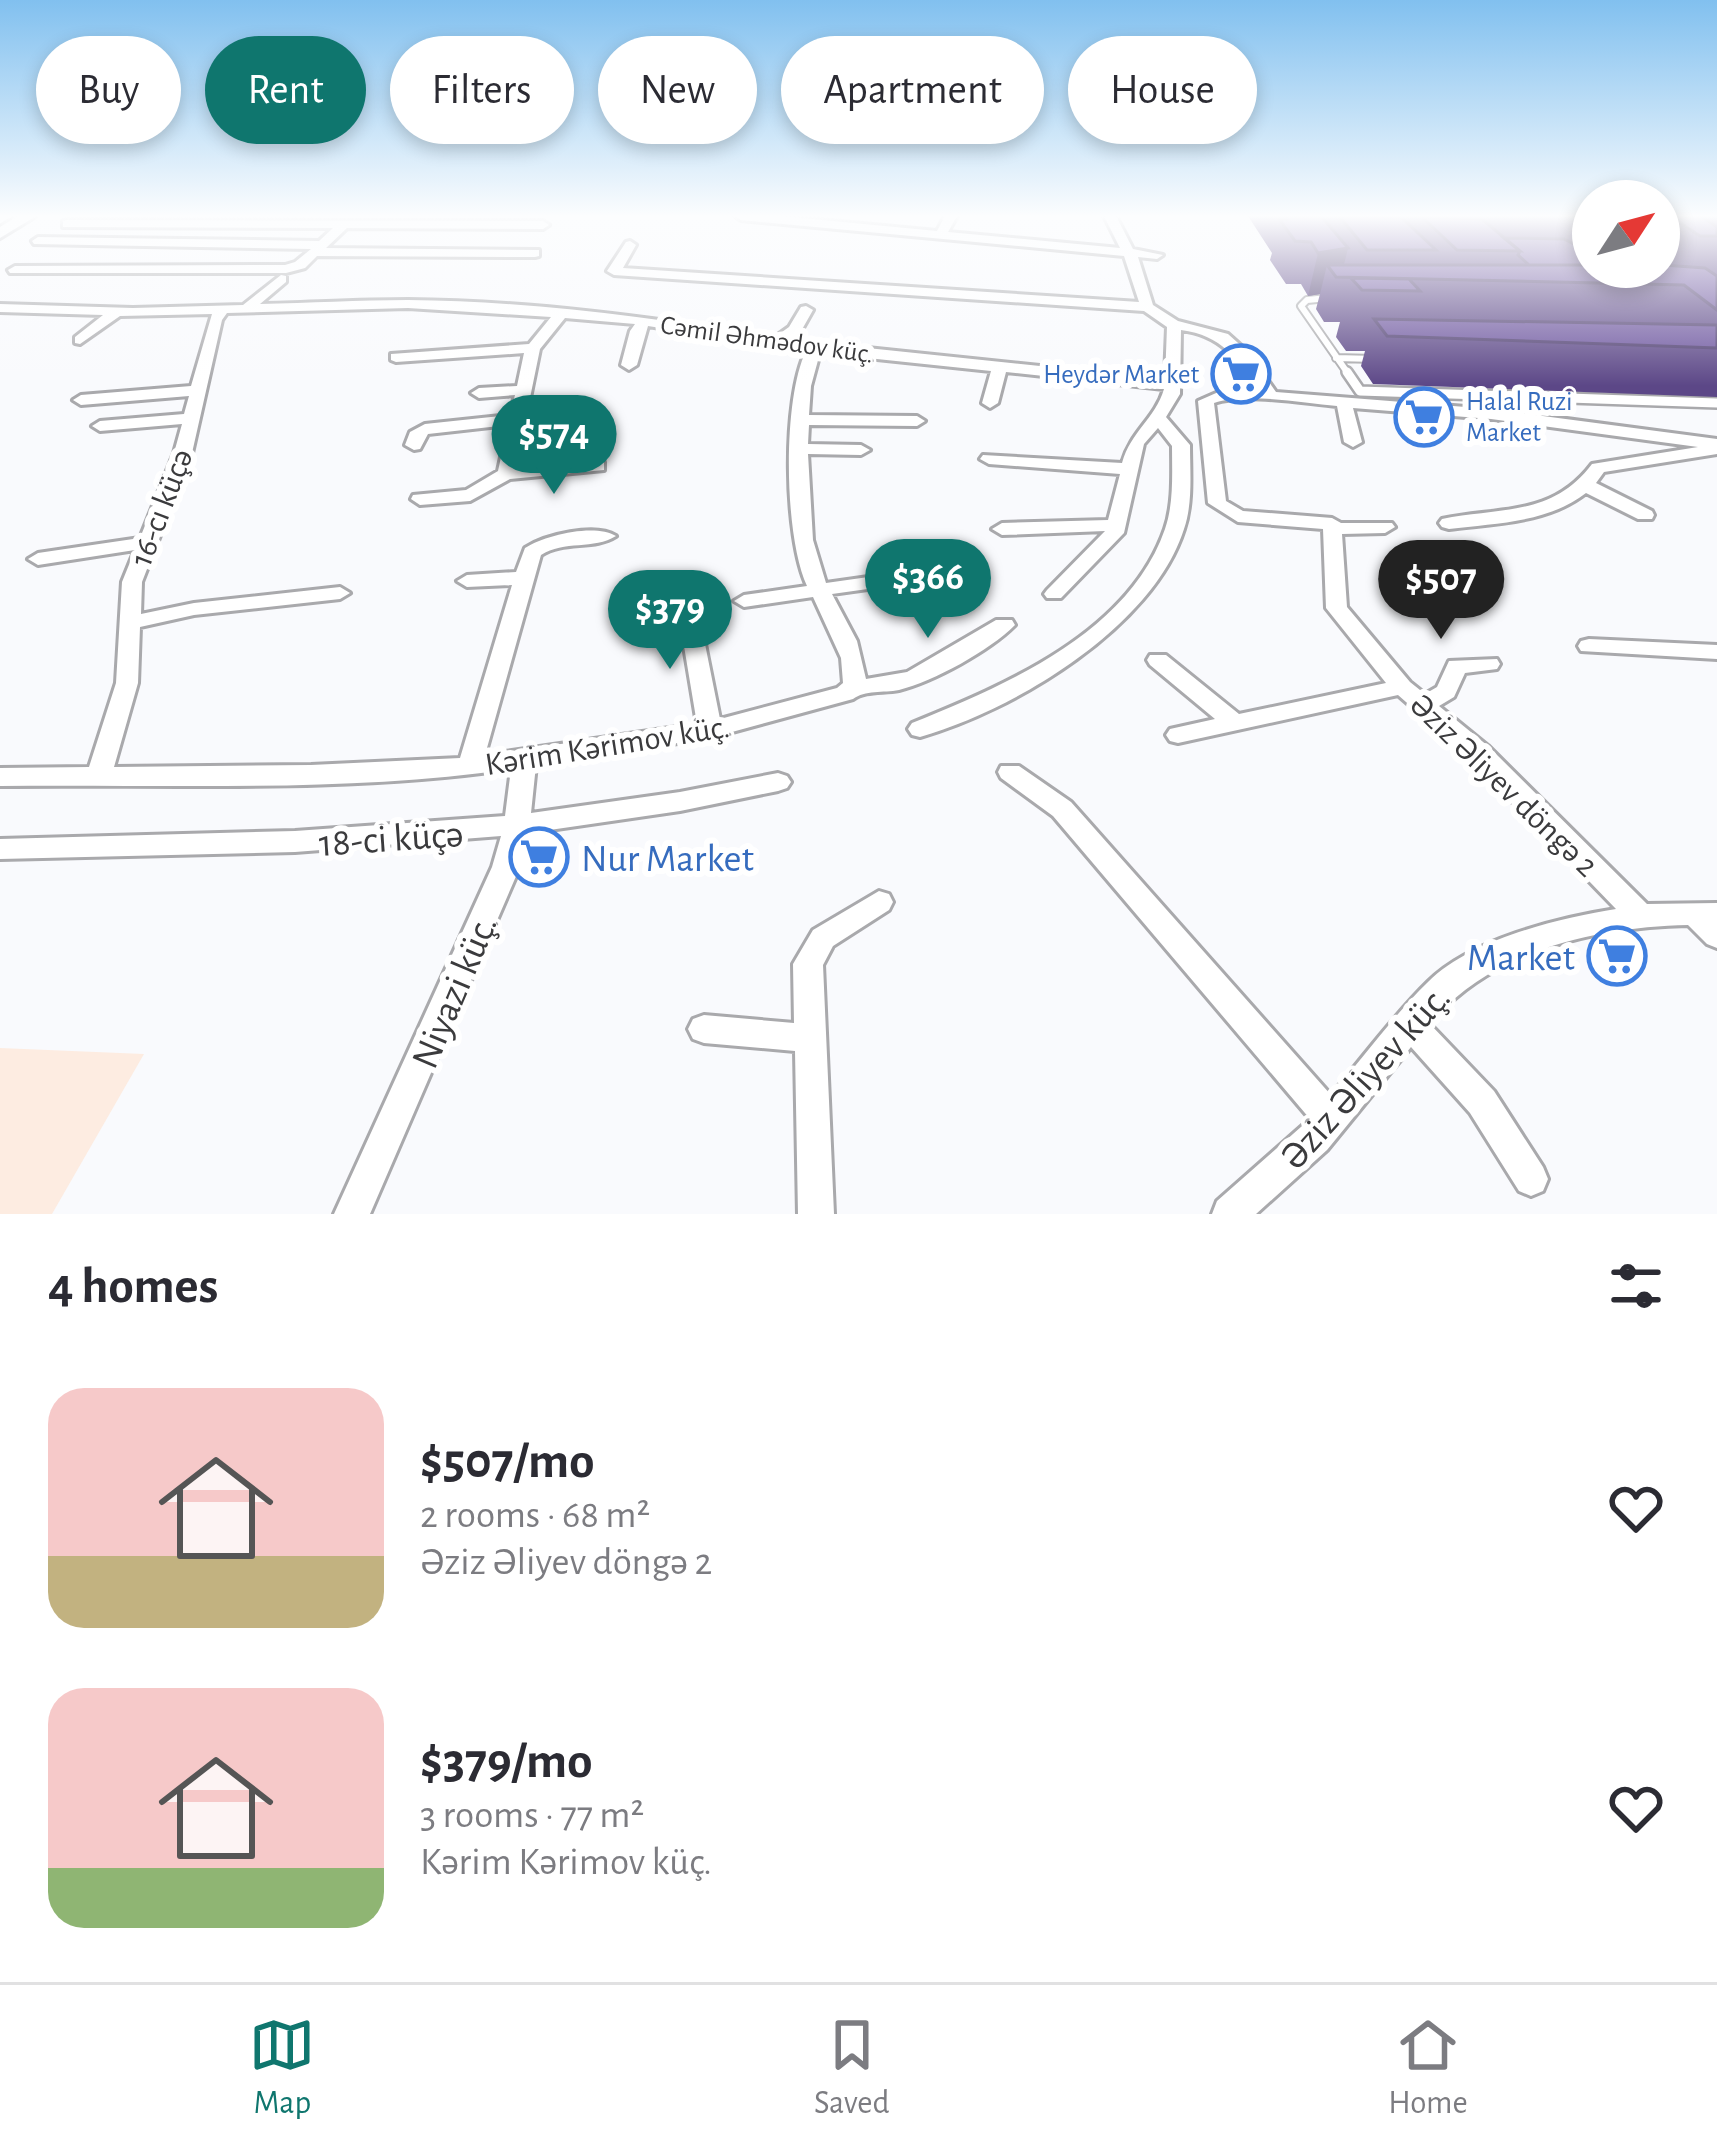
<!DOCTYPE html>
<meta charset="utf-8">
<style>
body{margin:0;font-family:"Alegreya Sans",sans-serif;background:#f2f2f3;color:#2b2b33;height:100vh;display:flex;flex-direction:column;font-size:45px;white-space:nowrap}
*{box-sizing:border-box;margin:0}
p{font-size:39px;color:#7c7c81}
.icon{flex:none;width:66px;height:66px;fill:none;stroke:currentColor;stroke-width:2;stroke-linecap:round;stroke-linejoin:round}
.map{position:relative;height:1214px;overflow:hidden}
.side{display:flex;flex-direction:column;background:#fff;flex:1}
.side>*{flex:none}
.banner{position:absolute;left:36px;top:36px;width:1647px;height:108px;display:flex;gap:24px}
.needle{width:78px;rotate:54deg}
.tools{position:absolute;left:1572px;top:180px;display:grid;gap:24px}
.tools a{display:grid;place-items:center;width:108px;height:108px;border-radius:50%;background:#fff;box-shadow:0 6px 18px #0003;font-size:60px}
.price{position:absolute;translate:-50% -102px;padding:0 27px;border-radius:42px;background:#0f766e;color:#fff;font-size:39px;line-height:78px;filter:drop-shadow(0 3px 6px #0008)}
.price::after{content:'';position:absolute;left:50%;top:72px;width:36px;height:27px;margin-left:-18px;background:inherit;clip-path:polygon(0 0,100% 0,50% 100%)}
.price.current{background:#222;color:#fff}
ul{padding:0;list-style:none}
li{display:flex;align-items:center;gap:36px;height:300px;padding:0 48px}
li span{display:grid;place-items:center;flex:none;width:336px;height:240px;border-radius:36px;color:#555}
li>.icon{margin-inline-start:auto}
span .icon{width:144px;height:144px;fill:#fffc;stroke-width:1}
li b{font-size:51px}
h2{display:flex;justify-content:space-between;align-items:center;height:144px;padding:0 48px;font-size:51px}
.chip{padding:0 42px;border-radius:54px;background:#fff;box-shadow:0 6px 18px #0003;font-size:42px;line-height:108px}
.chip.current{background:#0f766e;color:#fff}
.menu{display:flex;justify-content:space-around;align-items:center;height:168px;border-top:3px solid #e1e1e2;background:#fff;font-size:33px;color:#7c7c81}
.menu a{display:grid;justify-items:center;gap:6px}
.menu .current{color:#0f766e}
.map>svg:first-child{display:block}
</style>
<div class="map">
<svg width="1717" height="1214" viewBox="0 0 1717 1214">
<rect width="100%" height="100%" fill="#f9fafd"/>
<path fill="#fdece1" d="M0,1048L144,1054L52,1214H0Z"/>
<g fill="none" stroke-linecap="round" stroke-linejoin="round">
<g stroke="#a9a9ac" stroke-width="10">
<path id="service-far1" d="M1328,298L1307,300L1301,306L1349,375
M1336,358L1375,359"/>
</g>
<g stroke="#a9a9ac" stroke-width="14">
<path id="service" d="M1347,372L1360,391L1717,403"/>
</g>
<g stroke="#a9a9ac" stroke-width="6">
<path id="minor" d="M735,216H780L937,231L945,216H957L948,232L1120,248L1104,216H1116L1133,249L1163,255L1157,259L1138,257L1153,305L1178,321L1228,334L1247,351L1276,392L1491,409L1717,439V454L1604,472L1596,483L1652,511L1654,515L1652,519H1638L1586,493C1548,523 1495,523 1449,529L1442,527L1439,523L1442,519C1500,507 1552,517 1592,464L1698,447L1491,419L1353,408L1362,442L1353,447L1344,442L1337,406C1302,403 1246,392 1214,403L1226,501L1243,511L1332,518L1341,523H1392L1395,527L1385,533L1342,534L1347,607L1410,682L1425,694L1437,687L1449,661L1497,659L1500,664L1497,669L1465,673L1454,697L1439,706L1488,746L1647,904L1717,903V948L1707,944L1688,925C1597,927 1490,950 1430,1024L1494,1091L1543,1167L1548,1179L1543,1191L1531,1196L1519,1191L1470,1113L1411,1047L1327,1150L1256,1214H1212L1217,1201L1310,1119L1053,816L1001,778L998,772L1001,766H1019L1071,802L1331,1095C1363,1058 1393,1016 1428,982C1470,940 1558,918 1616,909L1470,758L1398,695L1178,743L1170,741L1166,735L1170,729L1215,719L1150,665L1147,660L1150,655H1166L1239,714L1386,683L1326,608L1323,529L1238,522L1208,503L1198,401L1223,390L1259,391C1237,359 1222,335 1181,330L1180,394L1166,417L1190,445C1190,472 1193,503 1184,529C1153,627 1015,710 920,737L912,735L908,729L912,723C1006,685 1129,633 1165,529C1174,503 1172,473 1172,446L1158,428L1144,444L1124,533L1061,598H1047L1044,594L1047,590L1105,531L1002,535L992,529L1002,523L1108,520L1120,474L989,464L980,459L983,455L1122,463C1131,431 1155,419 1164,389L1006,372L998,403L990,408L982,403L991,371L820,353L811,386L809,415L917,416L925,421L917,426L809,425L808,444L861,445L870,450L861,455L808,454L813,540L826,583L939,567L949,573L939,579L832,594L857,641L866,679L907,672L996,620H1012L1015,625C989,651 934,681 899,690C883,693 865,690 853,699L710,738L536,765L531,813L680,792L778,773L787,776L791,782L787,788L778,791L680,811L529,833L520,867L370,1214H334L492,867L501,836L295,852L0,859V839L295,831L505,816L511,769C348,793 165,784 0,786V768L89,767L116,683L122,582L135,550L38,565L28,559L38,553L140,538L174,453L182,424L100,431L92,426L100,421L184,414L189,396L81,405L73,400L81,395L191,386L212,314L120,316L80,344L75,343V337L103,315L0,312V304L133,308L243,305L281,275L286,276V282L260,304C309,303 359,300 408,300C531,301 654,318 775,337L789,327L801,307L806,306L813,310L800,333L791,340L1165,379L1167,327L1144,311L614,275L607,271L626,242L630,241L636,245L623,268L1139,302L1124,256L741,220ZM408,308L551,317L529,344L391,354V360L396,362L524,353L517,386L479,388L471,393L479,398L515,395L510,415L425,424L410,432L405,445L414,450L420,449L428,434L508,425L498,471L466,490L413,495L411,499L420,505L470,501L510,479L604,470V462L598,461L516,468L519,453L594,446L603,441L594,436L521,442L540,349L565,318L635,324L630,331L621,365L629,370L637,365L648,326L806,351C782,400 784,537 807,586L744,595L734,601L744,607L813,597L841,658L843,683L837,688L720,719L697,604L687,598L677,604L697,724L485,755L541,555C564,540 594,550 616,536C595,523 545,535 525,548L516,572L467,575L457,581L467,587L512,585L460,758L311,765L114,767L138,683L140,627L194,615L340,599L350,593L340,587L194,603L141,614L142,582L192,453L222,320L227,313Z
M67,220L543,221L549,225L543,229L347,228L326,248L539,250V256L535,257L317,256L305,268L286,273H10L8,270L15,266L285,265L295,262L311,249L34,244L32,241L38,237L319,241L333,228L63,227V221Z
M1589,639L1717,645V659L1581,651L1578,646L1581,641Z
M879,891L889,894L893,902L889,910L833,946L823,965L834,1214H798L795,1051L704,1043L693,1039L688,1029L693,1019L704,1015L794,1023L793,964L813,930Z"/>
</g>
<g stroke="#a9a9ac" stroke-width="6">
<path id="tertiary" d="M18,216H36L0,238V227Z"/>
</g>
<use href="#service-far1" stroke="#fff" stroke-width="6"/>
<use href="#service" stroke="#fff" stroke-width="9"/>
<use href="#minor" fill="#fff" fill-rule="evenodd"/>
<use href="#tertiary" fill="#fff" fill-rule="evenodd"/>
</g>
<path fill="#5c4787" d="M1248,216H1593V245H1576L1593,267L1664,265L1659,262V216H1717V397L1373,384L1361,366L1365,351H1346L1336,337L1340,322H1324L1316,309L1320,294L1308,296L1301,284H1286L1270,260L1272,253Z"/>
<path fill="#4b3a6e" d="M1348,248L1341,277L1327,265L1320,294L1308,296L1318,253Z"/>
<path fill="#6b539d" stroke="#4b3a6e" stroke-width="3" d="M1283,216H1321L1348,248L1318,253L1311,242L1295,241L1279,219H1286Z
M1339,216L1401,217L1436,250H1367Z
M1670,216H1701L1717,227V236H1700Z
M1422,217L1482,219L1520,251L1457,250Z
M1504,238L1564,239L1593,254V265H1529L1518,255L1520,251Z
M1327,265H1593V267H1659V265H1663L1705,268L1717,276V310L1684,285L1336,277Z
M1351,278L1409,279L1420,291L1362,290Z
M1374,319L1717,325V348L1387,336Z"/>
<linearGradient id="sky" x2="0" y2="1"><stop stop-color="#81c0ef"/><stop offset="0.56" stop-color="#fcfdfe"/><stop offset="1" stop-color="#fcfdfe" stop-opacity="0"/></linearGradient>
<rect width="1717" height="386" fill="url(#sky)"/>
<defs>
<g id="supermarket-ring" transform="scale(3)"><circle r="9.5" fill="#fff" stroke="#3f7fe0" stroke-width="1.5"/><path d="M-6-5.5h2.5l.6 2H6L4.5 2H-2.5L-4.4-4H-6ZM-1.5 3.2a1.3 1.3 0 1 0 .1 0ZM3 3.2a1.3 1.3 0 1 0 .1 0Z" fill="#3f7fe0"/></g>
</defs>
<g fill-rule="evenodd">
<use href="#supermarket-ring" x="1241" y="374"/>
<use href="#supermarket-ring" x="1424" y="417"/>
<use href="#supermarket-ring" x="539" y="857"/>
<use href="#supermarket-ring" x="1617" y="956"/>
</g>
<g text-anchor="middle" stroke-width="12" stroke-linejoin="round" paint-order="stroke">
<g font-size="27" fill="#3b3b3d" stroke="#fff">
<text transform="translate(767 339) rotate(8)" y="9">Cəmil Əhmədov küç.</text>
</g>
<g font-size="27" fill="#366cbe" stroke="#fff" text-anchor="end">
<text x="1199" y="383">Heydər Market</text>
<text x="1466" y="410" text-anchor="start">Halal Ruzi<tspan x="1466" dy="31">Market</tspan></text>
</g>
<g font-size="33" fill="#3b3b3d" stroke="#fff">
<text transform="translate(160 507) rotate(-69)" y="12">16-cı küçə</text>
<text transform="translate(607 744) rotate(-9)" y="12">Kərim Kərimov küç.</text>
<text transform="translate(1505 784) rotate(44)" y="12">Əziz Əliyev döngə 2</text>
</g>
<g font-size="39" fill="#3b3b3d" stroke="#fff">
<text transform="translate(391 837) rotate(-4)" y="14">18-ci küçə</text>
<text transform="translate(453 991) rotate(-67)" y="14">Niyazi küç.</text>
<text transform="translate(1364 1076) rotate(-48)" y="14">Əziz Əliyev küç.</text>
</g>
<g font-size="39" fill="#366cbe" stroke="#fff" text-anchor="start">
<text x="581" y="871">Nur Market</text>
<text x="1575" y="970" text-anchor="end">Market</text>
</g>
</g>
</svg>
<div class="tools">
<a><svg class="needle" viewBox="-14 -14 28 28"><path d="M0-13l5 13h-10z" fill="#e53935"/><path d="M0 13l5-13h-10z" fill="#7c7c81"/></svg></a>
</div>
<b class="price" style="left:554px;top:497px">$574</b>
<b class="price" style="left:928px;top:641px">$366</b>
<b class="price current" style="left:1441px;top:642px">$507</b>
<b class="price" style="left:670px;top:672px">$379</b>
<div class="banner">
<a class="chip">Buy</a>
<a class="chip current">Rent</a>
<a class="chip">Filters</a>
<a class="chip">New</a>
<a class="chip">Apartment</a>
<a class="chip">House</a>
</div>
</div>
<section class="side">
<h2>4 homes<svg class="icon" aria-label="filters" viewBox="0 0 24 24"><path d="M4 7h16M4 17h16"/><circle cx="9" cy="7" r="2"/><circle cx="15" cy="17" r="2"/></svg></h2>
<ul>
<li><span style="background:linear-gradient(#f6c9c9 70%,#c2b280 0)"><svg class="icon" aria-label="home" viewBox="0 0 24 24"><path d="M3 11l9-7 9 7M6 9v11h12V9"/></svg></span><div><b>$507/mo</b><p>2 rooms · 68 m²</p><p>Əziz Əliyev döngə 2</p></div><svg class="icon" aria-label="heart" viewBox="0 0 24 24"><path d="M12 20l-8-8c-3-5 5-10 8-4 3-6 11-1 8 4z"/></svg></li>
<li><span style="background:linear-gradient(#f6c9c9 75%,#8fb573 0)"><svg class="icon" aria-label="home" viewBox="0 0 24 24"><path d="M3 11l9-7 9 7M6 9v11h12V9"/></svg></span><div><b>$379/mo</b><p>3 rooms · 77 m²</p><p>Kərim Kərimov küç.</p></div><svg class="icon" aria-label="heart" viewBox="0 0 24 24"><path d="M12 20l-8-8c-3-5 5-10 8-4 3-6 11-1 8 4z"/></svg></li>
</ul>
</section>
<nav class="menu">
<a class="current"><svg class="icon" aria-label="map" viewBox="0 0 24 24"><path d="M3 6l6-2 6 2 6-2v14l-6 2-6-2-6 2zM9 4v14M15 6v14"/></svg>Map</a>
<a><svg class="icon" aria-label="saved" viewBox="0 0 24 24"><path d="M7 4h10v16l-5-4-5 4z"/></svg>Saved</a>
<a><svg class="icon" aria-label="home" viewBox="0 0 24 24"><path d="M3 11l9-7 9 7M6 9v11h12V9"/></svg>Home</a>
</nav>
